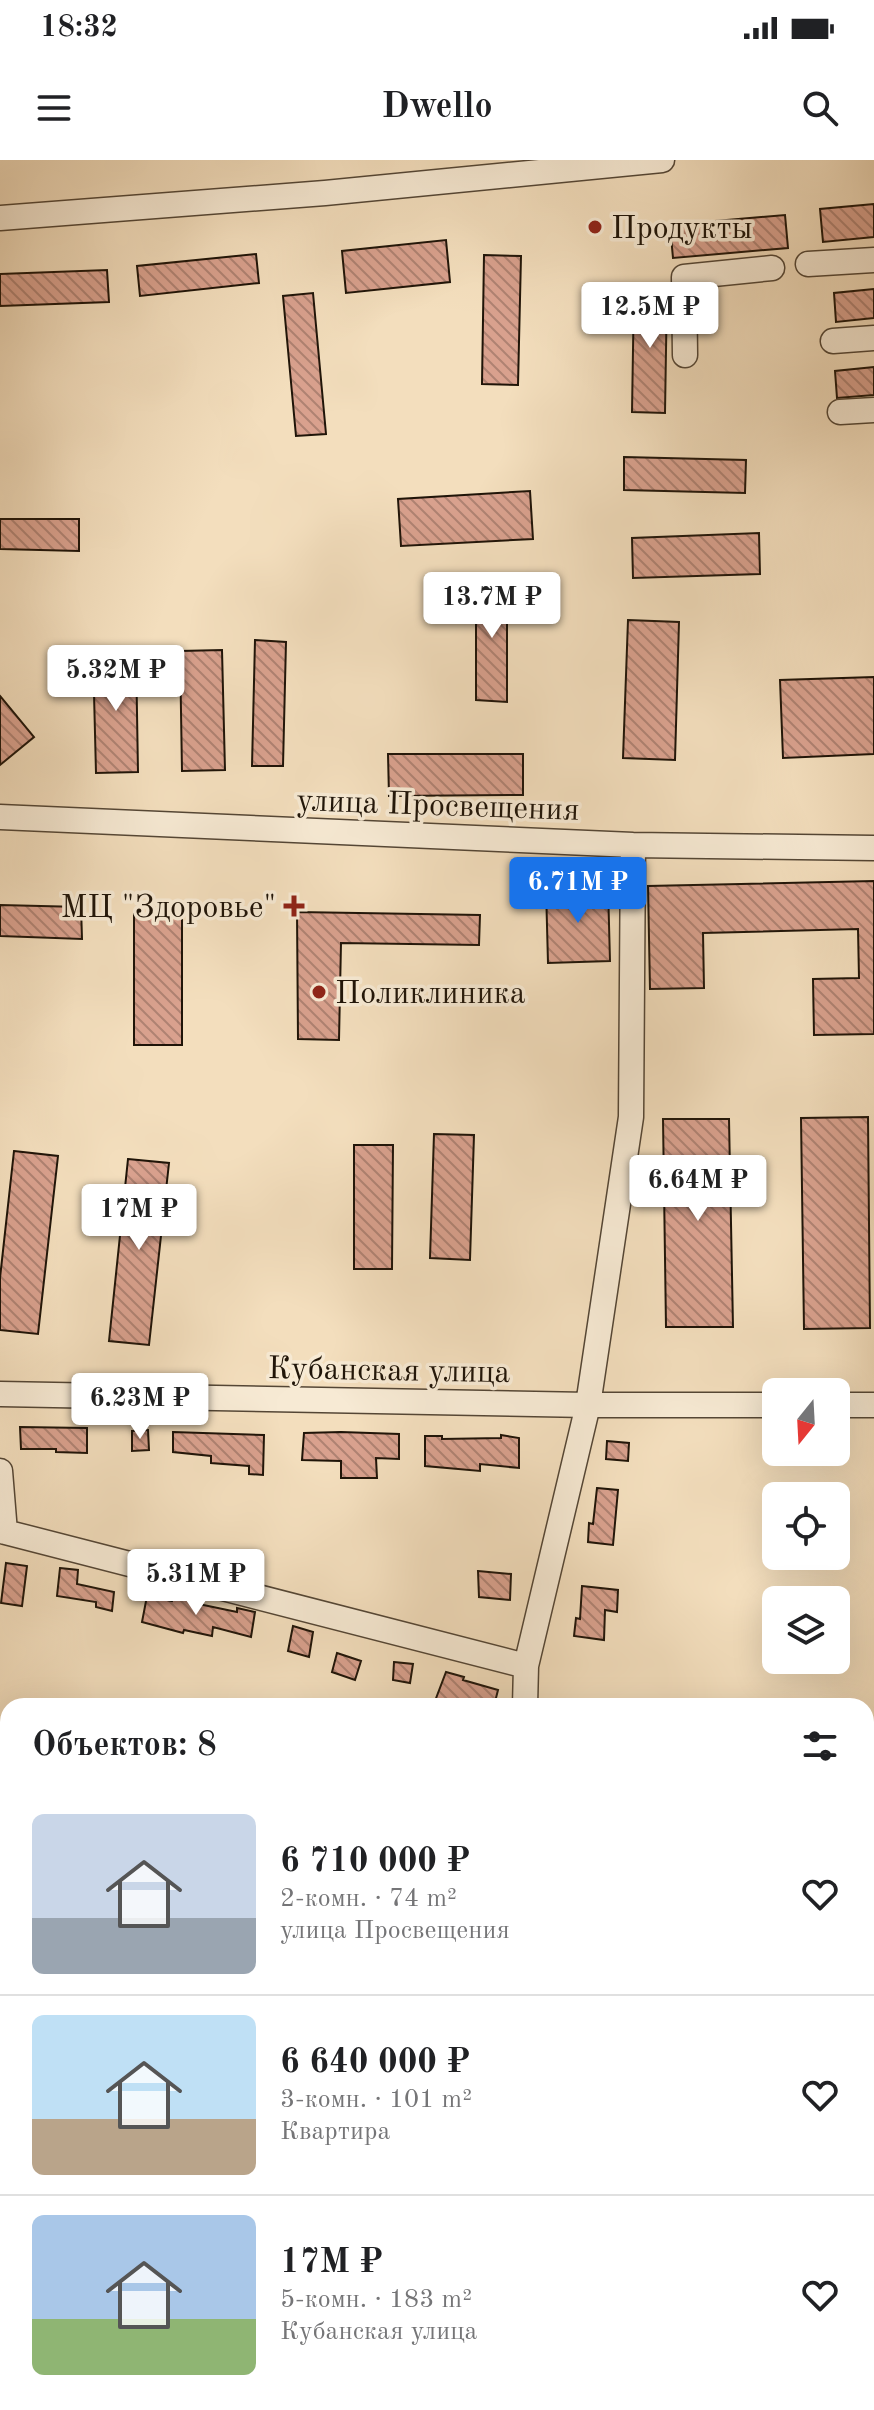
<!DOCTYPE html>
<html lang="ru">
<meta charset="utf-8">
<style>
body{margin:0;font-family:"Old Standard TT",serif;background:#f6f6f6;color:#202124;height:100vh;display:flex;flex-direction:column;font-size:30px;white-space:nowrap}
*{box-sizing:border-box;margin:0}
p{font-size:26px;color:#757577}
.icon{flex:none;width:44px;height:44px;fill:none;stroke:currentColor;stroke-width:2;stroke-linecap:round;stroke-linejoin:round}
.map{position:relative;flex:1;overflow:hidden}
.drawer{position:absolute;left:0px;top:1538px;width:874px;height:712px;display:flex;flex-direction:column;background:#fff;border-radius:24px 24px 0 0;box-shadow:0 8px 32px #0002}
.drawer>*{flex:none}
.needle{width:52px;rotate:198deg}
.fabs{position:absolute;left:762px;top:1218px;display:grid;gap:16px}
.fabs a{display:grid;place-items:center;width:88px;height:88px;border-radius:12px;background:#fff;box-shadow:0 8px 32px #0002;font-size:40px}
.price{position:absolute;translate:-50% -68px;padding:0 18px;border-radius:8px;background:#fff;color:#222;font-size:26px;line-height:52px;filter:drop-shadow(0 2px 4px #0008)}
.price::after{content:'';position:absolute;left:50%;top:48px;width:24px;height:18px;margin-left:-12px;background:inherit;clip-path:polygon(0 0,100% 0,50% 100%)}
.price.selected{background:#1a73e8;color:#fff}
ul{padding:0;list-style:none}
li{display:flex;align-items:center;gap:24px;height:200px;padding:0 32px}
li+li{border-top:2px solid #e0e0e0}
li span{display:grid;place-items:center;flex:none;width:224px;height:160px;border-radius:12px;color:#555}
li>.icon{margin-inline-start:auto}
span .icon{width:96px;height:96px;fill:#fffc;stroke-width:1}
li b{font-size:34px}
h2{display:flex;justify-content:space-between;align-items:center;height:96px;padding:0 32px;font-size:34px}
.status{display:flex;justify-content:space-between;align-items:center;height:56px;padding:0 40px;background:#fff;direction:ltr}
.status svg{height:22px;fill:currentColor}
header{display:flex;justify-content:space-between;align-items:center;height:104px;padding:0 32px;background:#fff;font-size:36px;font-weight:700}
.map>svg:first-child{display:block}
</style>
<div class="status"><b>18:32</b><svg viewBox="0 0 49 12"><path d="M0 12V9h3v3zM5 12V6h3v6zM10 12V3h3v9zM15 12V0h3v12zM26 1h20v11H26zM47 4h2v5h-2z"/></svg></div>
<header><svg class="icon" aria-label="menu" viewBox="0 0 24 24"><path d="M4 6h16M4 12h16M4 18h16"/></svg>Dwello<svg class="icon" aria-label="search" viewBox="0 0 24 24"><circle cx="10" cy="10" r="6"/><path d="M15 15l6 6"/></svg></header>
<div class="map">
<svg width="874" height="2250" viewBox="0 0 874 2250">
<defs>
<pattern id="building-back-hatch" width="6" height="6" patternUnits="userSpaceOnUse" patternTransform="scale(2)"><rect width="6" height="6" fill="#d9a18e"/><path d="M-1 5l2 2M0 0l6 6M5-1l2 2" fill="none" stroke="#af8272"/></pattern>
</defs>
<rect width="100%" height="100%" fill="#f3debd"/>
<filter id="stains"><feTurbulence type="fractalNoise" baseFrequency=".0025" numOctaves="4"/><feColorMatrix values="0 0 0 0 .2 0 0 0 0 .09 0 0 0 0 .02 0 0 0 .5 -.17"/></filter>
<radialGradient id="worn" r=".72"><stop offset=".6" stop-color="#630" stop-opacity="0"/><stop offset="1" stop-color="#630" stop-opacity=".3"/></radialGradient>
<path fill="url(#building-back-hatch)" stroke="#1f1408" stroke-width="2" d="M874,44V77L823,82L820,49Z
M785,55L788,88L673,98L670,65Z
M446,80L450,122L346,133L342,91Z
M256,94L259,123L140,136L137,106Z
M484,95L521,96L518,225L482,224Z
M107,110L109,142L0,146V114Z
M634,127L667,128L665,253L632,252Z
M874,129V158L836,162L834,133Z
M313,133L326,274L296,276L283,136Z
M874,207V235L837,238L835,211Z
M624,297L746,300L745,333L624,330Z
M530,331L533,379L401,386L398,339Z
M0,359H79V391L0,389Z
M759,373L760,414L633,418L632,378Z
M476,419H507V542L476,540Z
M628,460L679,462L675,600L623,598Z
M255,480L286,482L283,606H252Z
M222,490L225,610L182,611L180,491Z
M136,493L138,612L96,613L93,494Z
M874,517V594L783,598L780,520Z
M0,536L34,577L0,605Z
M388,594H523V635L389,636Z
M874,721V874L814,875L813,819L859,818L858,769L703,773L704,828L650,829L648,726Z
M608,727L610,801L548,803L546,728Z
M0,745L81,747L82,779L0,776Z
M297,752L480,755L479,785L341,783L339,880L298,879Z
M134,754H182V885H134Z
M868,957L870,1168L804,1169L801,958Z
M663,959H729L733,1167H666Z
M434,974L474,975L470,1100L430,1098Z
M354,985H393L392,1109H354Z
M14,991L58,996L38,1174L0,1170V1118Z
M128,999L169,1003L149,1185L109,1181Z
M20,1267L87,1268V1293L56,1292V1289H21Z
M148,1270L149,1290L132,1291V1271Z
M173,1272L264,1275L263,1315L249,1314V1306L211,1303V1296L173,1292Z
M341,1272L399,1274V1299L376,1298L377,1318H341V1301L302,1300L304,1273Z
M501,1275L519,1278V1308L480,1304V1311L425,1306V1276H442V1279L501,1278Z
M607,1281L629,1283L628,1301L606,1299Z
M597,1328L618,1330L613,1385L588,1382L589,1363L593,1364Z
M6,1403L27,1406L22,1446L1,1443Z
M60,1408L78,1410L77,1424L114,1432L112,1451L96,1447V1442L57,1436Z
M478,1411L511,1414L510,1440L479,1437Z
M582,1426L618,1430L617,1452L605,1450L604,1480L574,1476L576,1458L580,1459Z
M174,1434L190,1437L189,1442L237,1452V1448L255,1452L251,1477L213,1467L212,1476L184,1470L183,1473L142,1462L147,1436L172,1441Z
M293,1466L313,1472L309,1497L288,1491Z
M337,1493L361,1501L355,1520L332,1512Z
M394,1502L413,1504L410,1523L393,1520Z
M446,1512L464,1517L463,1520L498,1530L494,1546H456L435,1541Z"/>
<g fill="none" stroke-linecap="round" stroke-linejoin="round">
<g stroke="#544635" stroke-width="27">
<path id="minor" d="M0,58L325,33L662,0
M808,104L874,100
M833,181L874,178
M685,195L684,117L772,108
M840,252L874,250
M0,657L633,685L874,688
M0,1234L588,1245H776
M836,1245H874
M0,1311L5,1372L526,1506
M525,1546L526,1506L588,1245L631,957L633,685
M0,1668L8,1669
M866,1715H874
M0,1728L8,1690
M0,2147L8,2149
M866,2210H874
M450,2250V2242"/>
</g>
<use href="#minor" stroke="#f7ead4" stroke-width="24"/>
</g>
<g fill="#8f2418" stroke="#f7ead4" stroke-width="3">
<circle cx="595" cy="67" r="8"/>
<path d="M290 734h8v8h8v8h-8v8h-8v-8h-8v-8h8z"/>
<circle cx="319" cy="832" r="8"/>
</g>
<g text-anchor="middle" stroke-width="7" stroke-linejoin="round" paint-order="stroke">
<g font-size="32" fill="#1f1408" stroke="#f7ead4" text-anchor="start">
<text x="611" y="78">Продукты</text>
<text x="276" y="757" text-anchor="end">МЦ "Здоровье"</text>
<text x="335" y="843">Поликлиника</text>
</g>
<g font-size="32" fill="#1f1408" stroke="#f7ead4">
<text transform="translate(438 644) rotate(2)" y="11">улица Просвещения</text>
<text transform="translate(389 1209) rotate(1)" y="11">Кубанская улица</text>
</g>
</g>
<rect width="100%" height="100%" filter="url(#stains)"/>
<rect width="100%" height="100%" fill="url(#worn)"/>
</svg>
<div class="fabs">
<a><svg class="needle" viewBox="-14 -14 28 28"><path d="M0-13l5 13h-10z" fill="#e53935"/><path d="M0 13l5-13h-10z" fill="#757577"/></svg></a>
<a><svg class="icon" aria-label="locate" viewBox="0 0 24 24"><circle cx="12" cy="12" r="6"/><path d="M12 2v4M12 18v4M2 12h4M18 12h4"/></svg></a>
<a><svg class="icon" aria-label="layers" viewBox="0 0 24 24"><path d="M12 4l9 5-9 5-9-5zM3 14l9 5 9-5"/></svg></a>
</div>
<b class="price" style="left:650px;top:190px">12.5M ₽</b>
<b class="price" style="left:492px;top:480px">13.7M ₽</b>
<b class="price" style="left:116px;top:553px">5.32M ₽</b>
<b class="price selected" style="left:578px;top:765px">6.71M ₽</b>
<b class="price" style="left:698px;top:1063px">6.64M ₽</b>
<b class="price" style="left:139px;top:1092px">17M ₽</b>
<b class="price" style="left:140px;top:1281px">6.23M ₽</b>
<b class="price" style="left:196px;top:1457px">5.31M ₽</b>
<section class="drawer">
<h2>Объектов: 8<svg class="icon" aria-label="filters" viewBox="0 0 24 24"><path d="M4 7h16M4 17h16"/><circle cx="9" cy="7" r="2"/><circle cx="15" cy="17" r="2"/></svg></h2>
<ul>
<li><span style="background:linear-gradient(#c9d6e8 65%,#9aa5b1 0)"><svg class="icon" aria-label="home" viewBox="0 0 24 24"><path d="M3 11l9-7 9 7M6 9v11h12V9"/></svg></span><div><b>6 710 000 ₽</b><p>2-комн. · 74 m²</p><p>улица Просвещения</p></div><svg class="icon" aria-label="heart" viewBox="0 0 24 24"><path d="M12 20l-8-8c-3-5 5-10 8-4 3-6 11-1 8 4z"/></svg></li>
<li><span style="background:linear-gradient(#bfe0f5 65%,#b9a48a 0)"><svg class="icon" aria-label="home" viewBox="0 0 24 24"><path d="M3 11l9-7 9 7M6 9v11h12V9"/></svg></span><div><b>6 640 000 ₽</b><p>3-комн. · 101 m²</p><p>Квартира</p></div><svg class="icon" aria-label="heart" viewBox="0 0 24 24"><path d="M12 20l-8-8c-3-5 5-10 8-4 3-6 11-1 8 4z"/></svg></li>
<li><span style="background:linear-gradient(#a9c7e8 65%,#8fb573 0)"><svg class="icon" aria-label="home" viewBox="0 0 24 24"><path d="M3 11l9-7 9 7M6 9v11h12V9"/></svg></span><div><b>17M ₽</b><p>5-комн. · 183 m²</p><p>Кубанская улица</p></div><svg class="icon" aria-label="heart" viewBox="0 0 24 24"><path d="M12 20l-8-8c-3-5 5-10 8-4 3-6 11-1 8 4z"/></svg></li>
</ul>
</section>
</div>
